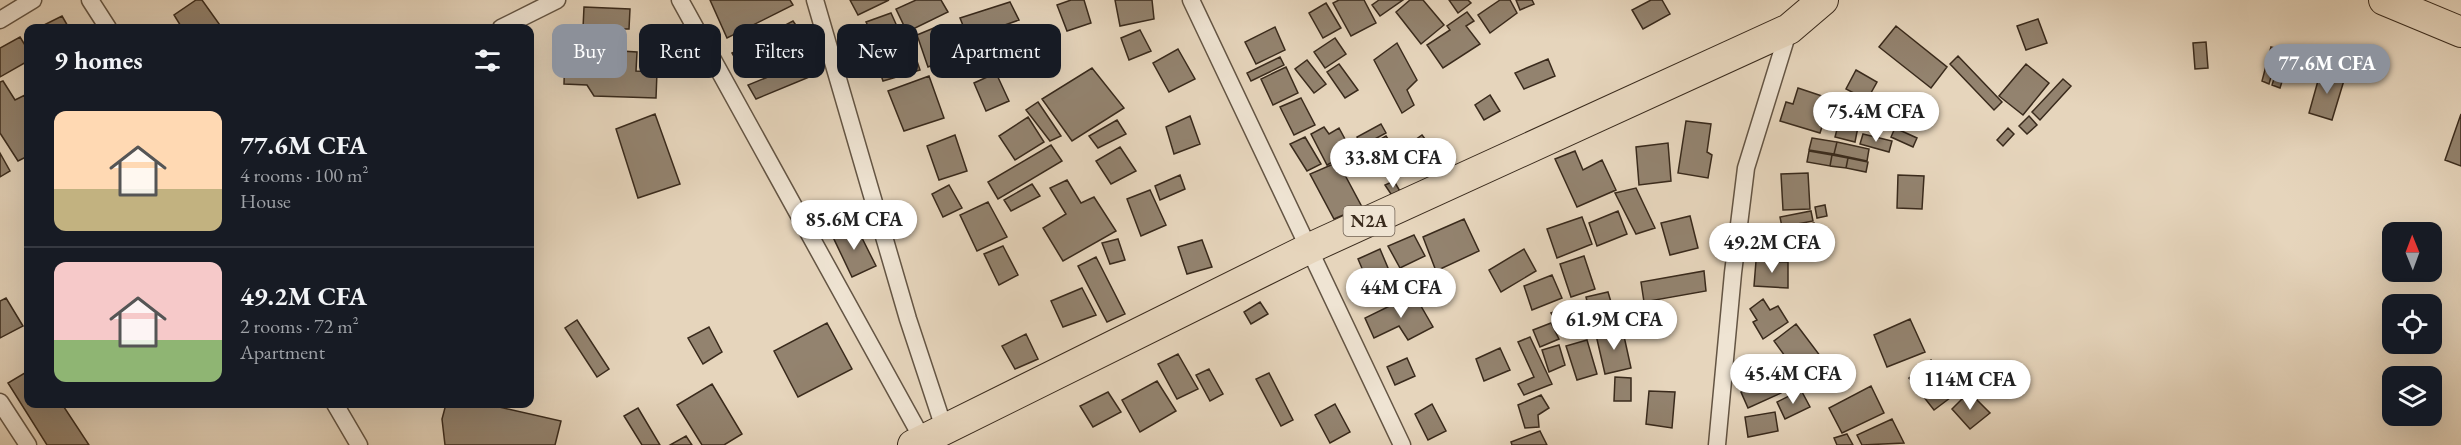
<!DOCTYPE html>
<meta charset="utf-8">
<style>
body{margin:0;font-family:"EB Garamond",serif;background:#20242c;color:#f1f3f6;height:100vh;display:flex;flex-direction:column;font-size:22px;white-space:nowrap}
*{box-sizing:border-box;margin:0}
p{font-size:20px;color:#9ea1a6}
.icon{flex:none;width:33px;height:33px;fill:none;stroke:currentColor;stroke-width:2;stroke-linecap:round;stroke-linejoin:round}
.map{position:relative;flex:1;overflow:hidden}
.sheet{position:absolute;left:24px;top:24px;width:510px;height:384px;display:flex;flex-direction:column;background:#171b24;border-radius:12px;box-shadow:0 6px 24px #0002}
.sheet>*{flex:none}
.guide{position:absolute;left:552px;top:24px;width:570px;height:54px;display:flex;gap:12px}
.needle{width:39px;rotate:359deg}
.controls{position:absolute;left:2382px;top:222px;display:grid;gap:12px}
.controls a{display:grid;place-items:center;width:60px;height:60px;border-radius:12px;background:#171b24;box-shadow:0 6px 24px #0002;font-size:30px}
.price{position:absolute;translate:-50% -51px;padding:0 14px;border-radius:21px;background:#fff;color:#222;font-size:20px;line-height:39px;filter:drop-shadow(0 2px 3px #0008)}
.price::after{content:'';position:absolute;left:50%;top:36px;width:18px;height:14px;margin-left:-9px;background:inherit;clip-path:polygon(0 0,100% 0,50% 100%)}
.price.on{background:#8c9099;color:#fff}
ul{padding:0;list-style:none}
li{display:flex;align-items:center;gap:18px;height:150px;padding:0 30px}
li+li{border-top:2px solid #363941}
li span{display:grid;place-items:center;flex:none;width:168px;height:120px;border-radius:12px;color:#555}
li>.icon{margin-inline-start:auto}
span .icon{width:72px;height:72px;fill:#fffc;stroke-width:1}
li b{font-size:26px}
h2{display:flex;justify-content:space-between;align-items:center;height:72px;padding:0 30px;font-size:26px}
.chip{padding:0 21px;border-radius:12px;background:#171b24;box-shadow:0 6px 24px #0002;font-size:21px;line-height:54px}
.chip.on{background:#8c9099;color:#fff}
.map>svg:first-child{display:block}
</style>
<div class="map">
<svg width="2461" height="445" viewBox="0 0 2461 445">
<rect width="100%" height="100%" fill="#e6d5bc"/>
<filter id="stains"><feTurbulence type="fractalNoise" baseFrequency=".00333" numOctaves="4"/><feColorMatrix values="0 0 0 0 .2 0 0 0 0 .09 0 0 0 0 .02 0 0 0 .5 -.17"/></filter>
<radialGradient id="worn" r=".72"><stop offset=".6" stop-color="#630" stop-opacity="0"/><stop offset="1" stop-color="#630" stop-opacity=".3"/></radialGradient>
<path fill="#93836f" stroke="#392a1c" stroke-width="1.5" d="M196,0H202L222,28H182L174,15Z
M710,0H790L793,5L727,38Z
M850,0H889L858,15Z
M916,0H941L948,12L907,32L896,9Z
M1071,0H1084L1091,23L1067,31L1057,5Z
M1115,0H1152L1154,19L1120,26Z
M1339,0H1364L1376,23L1351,36L1333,3Z
M1379,0H1403L1380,16L1372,5Z
M1410,0H1423L1444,25L1421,44L1396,12Z
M1449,0H1468L1471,3L1458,13Z
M1500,0H1510L1517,13L1490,33L1478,15Z
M1516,0H1532L1534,4L1520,10Z
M1651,0H1662L1670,14L1643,29L1632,10Z
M1010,2L1019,20L968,38L960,18Z
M1326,3L1341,28L1323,38L1309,13Z
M584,7L630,9L629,29H621V51L637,52L636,71L657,72L656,98L594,96L587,85L564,84L565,49H592L593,29L583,28Z
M1467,12L1474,21L1466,26L1480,44L1443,68L1427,45L1450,30L1447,26Z
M891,13L900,33L875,40L866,22Z
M62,16L69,28H38Z
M2038,19L2047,43L2026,50L2017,26Z
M793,21L802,34L740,67L732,53Z
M941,25L953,57L928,67L917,35Z
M1896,26L1947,67L1931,88L1879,47Z
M1275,27L1285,50L1256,64L1245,42Z
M1140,30L1151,51L1129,60L1121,38Z
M20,37L28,50V61L0,77V48Z
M909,37L920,70L883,81L872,49Z
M1335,38L1346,54L1325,68L1314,52Z
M2206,42L2208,68L2195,69L2193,43Z
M1397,43L1417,80L1407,90L1414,105L1402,113L1374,60Z
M2271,47L2279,49L2269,84L2262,81Z
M1178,49L1195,79L1169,92L1153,63Z
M2283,51L2291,53L2280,88L2272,85Z
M1958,56L2002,102L1994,110L1950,64Z
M1280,57L1284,65L1251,81L1247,73Z
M1548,59L1555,76L1524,89L1515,73Z
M810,60L814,75L756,99L748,85Z
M1307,60L1326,84L1314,93L1295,69Z
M1339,64L1358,90L1345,98L1327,72Z
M2026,64L2049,83L2023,115L1999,96Z
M1286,67L1298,93L1273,105L1261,79Z
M1092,68L1124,108L1072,141L1042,99Z
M1856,70L1877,82L1867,100L1846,89Z
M2321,70L2345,77L2332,120L2309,113Z
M996,73L1009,101L986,111L974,83Z
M929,76L944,118L904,131L888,91Z
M2063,79L2071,86L2040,120L2032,112Z
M3,81L15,100L25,95L28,100V156L18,161L0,133V82Z
M1798,88L1831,99L1820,133L1780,121L1786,102L1793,104Z
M1843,94L1864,104L1861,109L1840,99Z
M1490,95L1500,111L1484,120L1475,105Z
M1301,98L1315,125L1294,135L1280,107Z
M1834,101L1852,109L1848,118L1829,110Z
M1038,102L1061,136L1050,141L1026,110Z
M655,114L680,184L638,198L616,129Z
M2461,114V166L2445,160Z
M1190,116L1200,144L1174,154L1166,127Z
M2029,116L2037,125L2027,134L2019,126Z
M1028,117L1044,142L1015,160L999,136Z
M1117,120L1126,134L1098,148L1089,136Z
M1686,121L1711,124L1707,152L1712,155L1708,178L1678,173Z
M1839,122L1858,127L1855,142L1835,137Z
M1381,124L1386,133L1362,146L1357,137Z
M1324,127L1329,134L1339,128L1352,152L1327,165L1311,134Z
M1895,128L1917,138L1913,147L1891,137Z
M2008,128L2014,134L2003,146L1997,140Z
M1863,134L1892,141L1889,152L1860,144Z
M955,135L967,171L939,180L927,146Z
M1422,135L1438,156L1416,173L1401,150Z
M1386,136L1407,168L1391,180L1369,146Z
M1305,137L1321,164L1307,171L1290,144Z
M1812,138L1837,142L1834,154L1809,150Z
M1837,142L1869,149L1867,161L1834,154Z
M1668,143L1671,181L1639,185L1636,147Z
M1051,145L1062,161L998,199L988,182Z
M1120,147L1136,171L1111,184L1096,161Z
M1575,151L1583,170L1602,160L1616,190L1577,207L1555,159Z
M1809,151L1832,155L1830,166L1807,162Z
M0,153L10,171L0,177Z
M1832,155L1848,158L1846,168L1830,166Z
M1848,158L1868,162L1866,172L1846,168Z
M1338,162L1362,207L1334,219L1310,174Z
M1808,173L1810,209L1783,210L1781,174Z
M1180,175L1185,189L1160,200L1155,186Z
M1898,175L1924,176L1922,209L1897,208Z
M1067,180L1081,203L1094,197L1116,231L1063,261L1043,228L1066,214L1050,188Z
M1394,181L1401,193L1393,197L1385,185Z
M1032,184L1040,196L1011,211L1004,200Z
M949,185L962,208L943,217L932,194Z
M1636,188L1655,228L1636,234L1615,193Z
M1150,190L1166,225L1141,236L1127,199Z
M988,202L1007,237L977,251L960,215Z
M1825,205L1827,216L1817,218L1815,207Z
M1618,211L1627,234L1597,246L1589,223Z
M1811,211L1813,221L1782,227L1780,217Z
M1690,216L1698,248L1670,255L1661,223Z
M1582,217L1592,244L1557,258L1547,229Z
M1464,219L1479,251L1436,271L1423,237Z
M1814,223L1817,233L1807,236L1804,226Z
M855,224L876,266L852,277L832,235Z
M1414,235L1425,256L1400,268L1388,246Z
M1118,239L1125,260L1110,264L1102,243Z
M1202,240L1212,267L1187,274L1178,247Z
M1003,246L1018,275L999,285L984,254Z
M1380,249L1396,287L1367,301L1355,276L1364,273L1358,259Z
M1524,249L1536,271L1501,292L1489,270Z
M1584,256L1595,289L1571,297L1560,264Z
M1096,257L1125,314L1107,322L1078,266Z
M1756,261L1788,262V288L1754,286Z
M1704,271L1706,291L1644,302L1641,282Z
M1552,275L1562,298L1532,310L1524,286Z
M1082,288L1096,315L1063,327L1051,301Z
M1608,292L1617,322L1594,329L1586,297Z
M1414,294L1433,327L1408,340L1399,326L1374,338L1365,318Z
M6,298L23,326L0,338V301Z
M1763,299L1770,310L1778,306L1788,322L1763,339L1753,322L1757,320L1750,309Z
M1260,302L1268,314L1251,324L1244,312Z
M1572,306L1585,331L1564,337L1551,313Z
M1910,319L1925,352L1887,367L1874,335Z
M577,320L609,369L597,377L565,328Z
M827,323L852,369L798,397L774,351Z
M1551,323L1559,339L1540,347L1533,330Z
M1796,324L1821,357L1798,374L1774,341Z
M709,327L722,352L703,364L688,338Z
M1622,327L1631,368L1605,374L1596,335Z
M1026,334L1038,359L1015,369L1002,346Z
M1530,337L1552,384L1524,395L1518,384L1534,377L1518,342Z
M1587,340L1597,374L1577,380L1566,346Z
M1559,345L1565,365L1549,372L1542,350Z
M1500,348L1510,370L1484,381L1476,359Z
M1178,354L1198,389L1177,399L1158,364Z
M1407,358L1415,376L1395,385L1387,367Z
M1931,360L1958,392L1934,410L1909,378Z
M1209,369L1223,394L1210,401L1196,375Z
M28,371V404H62L89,445H47L8,383Z
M1269,373L1293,420L1281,426L1256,379Z
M1615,377L1631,378V401H1614Z
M1773,377L1781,393L1748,408L1741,392Z
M1157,381L1176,411L1140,432L1122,400Z
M712,384L742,434L724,445H702L677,405Z
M1871,386L1884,413L1842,433L1829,408Z
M1801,390L1810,407L1785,419L1777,402Z
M1649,391L1675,392L1672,428L1646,424Z
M1108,392L1121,412L1093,427L1080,406Z
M1969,392L1990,413L1970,429L1952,409Z
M1541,395L1549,408L1538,415L1539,427L1525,428L1518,405Z
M446,404H486L561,421L555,445H445L442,419Z
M1335,404L1350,432L1330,443L1315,415Z
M1432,404L1446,431L1428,440L1415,414Z
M638,408L660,445H642L624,416Z
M1775,412L1778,431L1748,437L1745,417Z
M1892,419L1904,443L1862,445L1857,435Z
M1540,431L1547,445H1512L1511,442Z
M1847,434L1853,445H1837L1834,438Z
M686,436L692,445H670Z"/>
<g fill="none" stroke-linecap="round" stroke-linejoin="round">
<g stroke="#645544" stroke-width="19">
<path id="street" d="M90,0L108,28
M680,0L923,440
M815,0L908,319L944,428
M1191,0L1402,445
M0,20L33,0
M501,28L557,0
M0,402L28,445
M335,404L359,445
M1717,445L1733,273L1746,168L1789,29"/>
</g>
<g stroke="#392a1c" stroke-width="32">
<path id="highway" d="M2384,0L2461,32
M913,445L1310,248L1789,29L1823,0"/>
</g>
<use href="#street" stroke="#efe4d3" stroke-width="16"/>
<use href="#highway" stroke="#e6d5bc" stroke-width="30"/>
</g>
<g text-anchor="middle" stroke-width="4.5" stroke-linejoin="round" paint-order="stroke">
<rect fill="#efe4d3" stroke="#706253" stroke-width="1.5" x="1343.5" y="206" width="51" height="30" rx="4.5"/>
<g font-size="18" font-weight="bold" fill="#392a1c">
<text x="1369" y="227">N2A</text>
</g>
</g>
<rect width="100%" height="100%" filter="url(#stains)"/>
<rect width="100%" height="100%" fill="url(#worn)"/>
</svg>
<div class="controls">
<a><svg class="needle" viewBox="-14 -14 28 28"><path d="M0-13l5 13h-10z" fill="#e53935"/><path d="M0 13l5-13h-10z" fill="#9ea1a6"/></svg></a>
<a><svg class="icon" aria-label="locate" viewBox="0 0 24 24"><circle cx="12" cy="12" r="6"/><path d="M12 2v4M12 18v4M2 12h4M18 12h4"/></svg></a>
<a><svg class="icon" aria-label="layers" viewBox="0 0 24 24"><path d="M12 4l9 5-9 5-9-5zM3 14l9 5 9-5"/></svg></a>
</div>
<b class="price on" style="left:2327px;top:95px">77.6M CFA</b>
<b class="price" style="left:1876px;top:143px">75.4M CFA</b>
<b class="price" style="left:1393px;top:189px">33.8M CFA</b>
<b class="price" style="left:854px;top:251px">85.6M CFA</b>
<b class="price" style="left:1772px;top:274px">49.2M CFA</b>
<b class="price" style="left:1401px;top:319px">44M CFA</b>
<b class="price" style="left:1614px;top:351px">61.9M CFA</b>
<b class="price" style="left:1793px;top:405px">45.4M CFA</b>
<b class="price" style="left:1970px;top:411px">114M CFA</b>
<div class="guide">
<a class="chip on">Buy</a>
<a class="chip">Rent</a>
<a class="chip">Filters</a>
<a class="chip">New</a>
<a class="chip">Apartment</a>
</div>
<section class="sheet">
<h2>9 homes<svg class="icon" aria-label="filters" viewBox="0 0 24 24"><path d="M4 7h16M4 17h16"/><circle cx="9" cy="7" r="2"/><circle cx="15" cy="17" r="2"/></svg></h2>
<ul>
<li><span style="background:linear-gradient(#ffd9b3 65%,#c2b280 0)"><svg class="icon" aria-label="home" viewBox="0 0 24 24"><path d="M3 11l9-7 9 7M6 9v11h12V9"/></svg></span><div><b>77.6M CFA</b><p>4 rooms · 100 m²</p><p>House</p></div></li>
<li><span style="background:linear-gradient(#f6c9c9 65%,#8fb573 0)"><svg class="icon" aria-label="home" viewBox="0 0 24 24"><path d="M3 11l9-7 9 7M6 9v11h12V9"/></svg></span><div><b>49.2M CFA</b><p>2 rooms · 72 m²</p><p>Apartment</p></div></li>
</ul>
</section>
</div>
